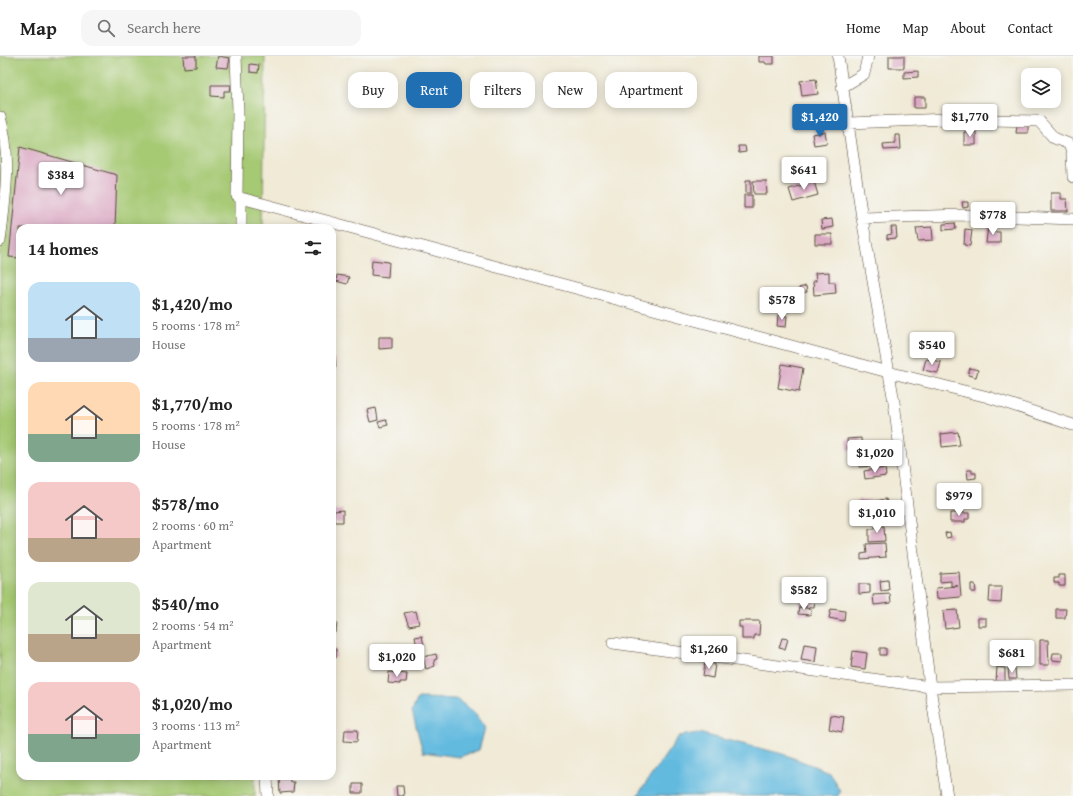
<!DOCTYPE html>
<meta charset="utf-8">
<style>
body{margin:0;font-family:"Gentium Book Plus",serif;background:#f6f6f6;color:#222;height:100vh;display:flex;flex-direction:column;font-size:15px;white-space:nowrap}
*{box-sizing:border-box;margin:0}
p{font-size:13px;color:#767676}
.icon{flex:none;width:22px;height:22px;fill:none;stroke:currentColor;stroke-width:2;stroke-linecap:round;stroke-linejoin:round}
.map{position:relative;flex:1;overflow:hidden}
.panel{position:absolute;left:16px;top:168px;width:320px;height:556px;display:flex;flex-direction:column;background:#fff;border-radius:12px;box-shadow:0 2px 10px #0003}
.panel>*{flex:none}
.banner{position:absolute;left:348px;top:16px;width:380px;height:36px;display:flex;gap:8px}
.buttons{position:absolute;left:1021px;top:12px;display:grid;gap:8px}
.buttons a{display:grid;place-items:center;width:40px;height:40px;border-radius:8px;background:#fff;box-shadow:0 2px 10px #0003;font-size:20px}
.price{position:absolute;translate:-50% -34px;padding:0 9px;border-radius:4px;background:#fff;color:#222;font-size:13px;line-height:26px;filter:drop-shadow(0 1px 2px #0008)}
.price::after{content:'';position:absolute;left:50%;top:24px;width:12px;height:9px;margin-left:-6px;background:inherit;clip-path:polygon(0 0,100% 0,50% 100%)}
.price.active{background:#1f6fb2;color:#fff}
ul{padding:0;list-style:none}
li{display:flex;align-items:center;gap:12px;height:100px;padding:0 12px}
li span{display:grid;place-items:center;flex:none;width:112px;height:80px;border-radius:12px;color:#555}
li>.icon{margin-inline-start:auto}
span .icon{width:48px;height:48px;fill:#fffc;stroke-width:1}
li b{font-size:17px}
h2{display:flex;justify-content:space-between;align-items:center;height:48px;padding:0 12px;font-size:17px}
.chip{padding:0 14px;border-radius:12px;background:#fff;box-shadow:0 2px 10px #0003;font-size:14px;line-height:36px}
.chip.active{background:#1f6fb2;color:#fff}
header{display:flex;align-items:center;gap:24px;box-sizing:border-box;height:56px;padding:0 20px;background:#fff;border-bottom:1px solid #e0e0e0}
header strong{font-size:19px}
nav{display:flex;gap:22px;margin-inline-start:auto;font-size:14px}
.search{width:280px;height:36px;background:#f6f6f6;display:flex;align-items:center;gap:10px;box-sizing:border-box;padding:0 14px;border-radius:12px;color:#767676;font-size:15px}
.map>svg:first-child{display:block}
</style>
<header>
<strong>Map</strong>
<div class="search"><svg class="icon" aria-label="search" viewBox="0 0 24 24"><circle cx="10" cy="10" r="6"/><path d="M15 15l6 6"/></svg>Search here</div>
<nav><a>Home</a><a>Map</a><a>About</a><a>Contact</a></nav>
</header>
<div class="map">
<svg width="1073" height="740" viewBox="0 0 1073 740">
<rect width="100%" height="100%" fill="#f6f6f2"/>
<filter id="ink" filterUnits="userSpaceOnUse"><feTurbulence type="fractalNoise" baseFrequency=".025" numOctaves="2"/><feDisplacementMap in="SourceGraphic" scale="8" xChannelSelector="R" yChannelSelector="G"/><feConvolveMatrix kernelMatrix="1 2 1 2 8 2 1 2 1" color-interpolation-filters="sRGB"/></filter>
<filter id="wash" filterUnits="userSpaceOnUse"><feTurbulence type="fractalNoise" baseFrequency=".012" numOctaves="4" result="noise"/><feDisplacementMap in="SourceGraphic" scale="16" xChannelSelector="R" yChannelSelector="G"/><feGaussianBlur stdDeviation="0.9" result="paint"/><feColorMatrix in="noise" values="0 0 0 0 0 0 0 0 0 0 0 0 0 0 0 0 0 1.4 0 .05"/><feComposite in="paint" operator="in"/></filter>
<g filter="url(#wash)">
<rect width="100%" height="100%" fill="#f0ead6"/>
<path fill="#a6c973" stroke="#707a48" d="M0,0H265L263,172H20V720H255V740H0Z"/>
<path fill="#62badf" stroke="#4e727e" d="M418,642L456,643L473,655L485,672L479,694L459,701L423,696L412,655Z
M698,677L783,698L829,716L840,735L838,740H637L679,680Z"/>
<g id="blocks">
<path fill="#dba9c4" d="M183,0H196V11L184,12Z
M218,0L230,2L228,12L216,11Z
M759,0H774V8H766L765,6H759Z
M889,0H904V12H889Z
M250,8L259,9L258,17L250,16Z
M918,15V21L904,22V16Z
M816,23L818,38L802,40L800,25Z
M211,29H231L230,35H224V41L211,40Z
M914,41H925V52H914Z
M805,50L806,58L799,59L798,51Z
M1017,69L1028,70V77H1016Z
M825,76L827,87L814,89L812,78Z
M964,76H976V89H964Z
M895,79H900L901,93L884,94L883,88L895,87Z
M738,90H745L746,96L739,97Z
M20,91L117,119L115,172H20V202L9,201Z
M787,117H793L794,126H787Z
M813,122L818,139L793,146L789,133L803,129L801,125Z
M746,124H751V137H746Z
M753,125H766L767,138H754Z
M1051,137H1061V143H1067L1068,155H1051Z
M744,139H752V152H744Z
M962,146H968V151L963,152Z
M832,163L833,171L822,173L821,164Z
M955,167L956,173L943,174V168Z
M988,170H992L993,176H1000V187H986Z
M891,171H896L897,182L887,183V179L892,178Z
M932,171L933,184L918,185L916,172Z
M965,173L972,174L970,190L964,189Z
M815,178H832V188H815Z
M372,204L389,206L388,221L371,219Z
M829,216V226H835L836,237L814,239L813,225H816L815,217Z
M337,219L349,221L347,228L336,225Z
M806,230L807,236L800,237L799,232Z
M778,259L787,260L786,271L777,270Z
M379,281H392V292L379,293Z
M332,303H335L336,311L332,312Z
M926,303L941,306L938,317L923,314Z
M782,308L803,312L799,336L778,332Z
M970,312L978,314L976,321L968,319Z
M376,352L378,364L370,366L367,354Z
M386,364L388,369L380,371L378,366Z
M958,376L960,389L942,391L941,378Z
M861,382L862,393L848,394L847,383Z
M872,395L873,410L859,411L858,405H853L852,397Z
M885,412L886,420L865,423L864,415Z
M967,414H972V417H976V422L968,423Z
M886,443L888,451L873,455L871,446Z
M858,444H870L871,461L859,462Z
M343,454V466H334V455Z
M950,457H969V463H965V466H950Z
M875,470H884L885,485L869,486V473H875Z
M950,476L951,481L946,482L945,477Z
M885,487L886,501L861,503V498L867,497L866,488Z
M959,516L961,541L937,543L936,532L958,530H951V525L940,526V517Z
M1059,519H1065V530H1059V527H1054V522H1059Z
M888,524L889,534L881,535L880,525Z
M859,528H870V537L859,538Z
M971,528H975L976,536H971Z
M990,531H1002L1001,547L989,546Z
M890,538L891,547L874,549L873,539Z
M800,541L815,542L814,551L800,550Z
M799,551L811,553L810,559L798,558Z
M831,553L845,555L844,565L829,562Z
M1056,553H1066L1065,562H1056Z
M957,554L959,571L945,573L943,555Z
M416,555L419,568L409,570L404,557Z
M978,562H986V570H978Z
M739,565H760L759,579H754V583H742V571H739Z
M332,566L337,567L336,576H332Z
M422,580L424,590L417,591L415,581Z
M782,582L788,583L785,593L779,592Z
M1040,584H1048L1049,609H1040Z
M804,588L817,590L815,606L801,604Z
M880,592H886V599H880Z
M332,593H336V602H332Z
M853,595L867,597L865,613L851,611Z
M1053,597H1062V605L1052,604Z
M436,598L437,603L434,604L435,610L426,613L423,601Z
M705,607L715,608L713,622L703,620Z
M997,611L1005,612V626H996Z
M1008,612H1015L1016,623H1009Z
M389,616L407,618L406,626H400V628L388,627Z
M831,659L844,661L842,676L829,673Z
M345,674H358L357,686L344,685Z
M279,723H290V726H294L293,736L280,737Z
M353,728H362V737H353Z
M396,730H403L404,740H397Z"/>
</g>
</g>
<g filter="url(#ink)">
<use href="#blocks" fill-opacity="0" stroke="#56473a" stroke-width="1"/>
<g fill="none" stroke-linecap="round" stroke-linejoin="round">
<g stroke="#56473a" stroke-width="12">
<path id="minor" d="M236,0L238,55L237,140L241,142L888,316L988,341L1073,369
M838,0L862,162L894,346L930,631L947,740
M842,31L864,18L868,0
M0,61C12,100 5,145 0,185
M849,67L947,63L1039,65L1054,82L1069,88L1072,97L1073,121
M241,142V172
M862,162L963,159L1073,163
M613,587L930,631L1073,629
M267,720L268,740"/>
</g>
<use href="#minor" stroke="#fff" stroke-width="11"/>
</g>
</g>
</svg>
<div class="buttons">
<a><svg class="icon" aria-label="layers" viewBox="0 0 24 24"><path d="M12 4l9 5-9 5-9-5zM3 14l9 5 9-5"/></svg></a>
</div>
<b class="price active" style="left:820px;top:82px">$1,420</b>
<b class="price" style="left:970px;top:82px">$1,770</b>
<b class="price" style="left:804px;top:135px">$641</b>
<b class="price" style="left:61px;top:140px">$384</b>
<b class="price" style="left:993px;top:180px">$778</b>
<b class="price" style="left:782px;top:265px">$578</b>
<b class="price" style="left:932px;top:310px">$540</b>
<b class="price" style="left:875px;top:418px">$1,020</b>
<b class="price" style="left:959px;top:461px">$979</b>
<b class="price" style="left:877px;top:478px">$1,010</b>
<b class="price" style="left:804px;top:555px">$582</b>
<b class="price" style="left:709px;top:614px">$1,260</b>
<b class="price" style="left:1012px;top:618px">$681</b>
<b class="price" style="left:397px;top:622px">$1,020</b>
<div class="banner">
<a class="chip">Buy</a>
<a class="chip active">Rent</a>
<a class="chip">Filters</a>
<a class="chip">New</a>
<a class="chip">Apartment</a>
</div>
<section class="panel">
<h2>14 homes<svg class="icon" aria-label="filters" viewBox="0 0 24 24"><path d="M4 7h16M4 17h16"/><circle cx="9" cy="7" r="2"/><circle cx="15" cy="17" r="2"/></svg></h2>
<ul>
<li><span style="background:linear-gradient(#bfe0f5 70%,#9aa5b1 0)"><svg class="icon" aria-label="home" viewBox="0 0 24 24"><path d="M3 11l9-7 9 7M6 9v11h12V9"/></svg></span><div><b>$1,420/mo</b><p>5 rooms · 178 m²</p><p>House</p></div></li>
<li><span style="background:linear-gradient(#ffd9b3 65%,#7fa58c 0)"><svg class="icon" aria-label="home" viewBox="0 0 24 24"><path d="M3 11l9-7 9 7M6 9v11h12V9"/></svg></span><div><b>$1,770/mo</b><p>5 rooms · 178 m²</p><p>House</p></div></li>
<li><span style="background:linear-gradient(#f6c9c9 70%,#b9a48a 0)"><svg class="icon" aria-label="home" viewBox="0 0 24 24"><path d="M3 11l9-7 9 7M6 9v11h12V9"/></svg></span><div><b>$578/mo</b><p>2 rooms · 60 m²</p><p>Apartment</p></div></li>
<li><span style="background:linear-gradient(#dfe7d0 65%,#b9a48a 0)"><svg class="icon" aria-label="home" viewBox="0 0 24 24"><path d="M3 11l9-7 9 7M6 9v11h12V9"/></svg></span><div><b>$540/mo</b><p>2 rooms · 54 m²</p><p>Apartment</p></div></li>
<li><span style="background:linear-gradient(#f6c9c9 65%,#7fa58c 0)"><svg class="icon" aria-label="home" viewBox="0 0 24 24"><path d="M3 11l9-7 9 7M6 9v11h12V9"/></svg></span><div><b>$1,020/mo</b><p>3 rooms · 113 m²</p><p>Apartment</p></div></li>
</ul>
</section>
</div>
